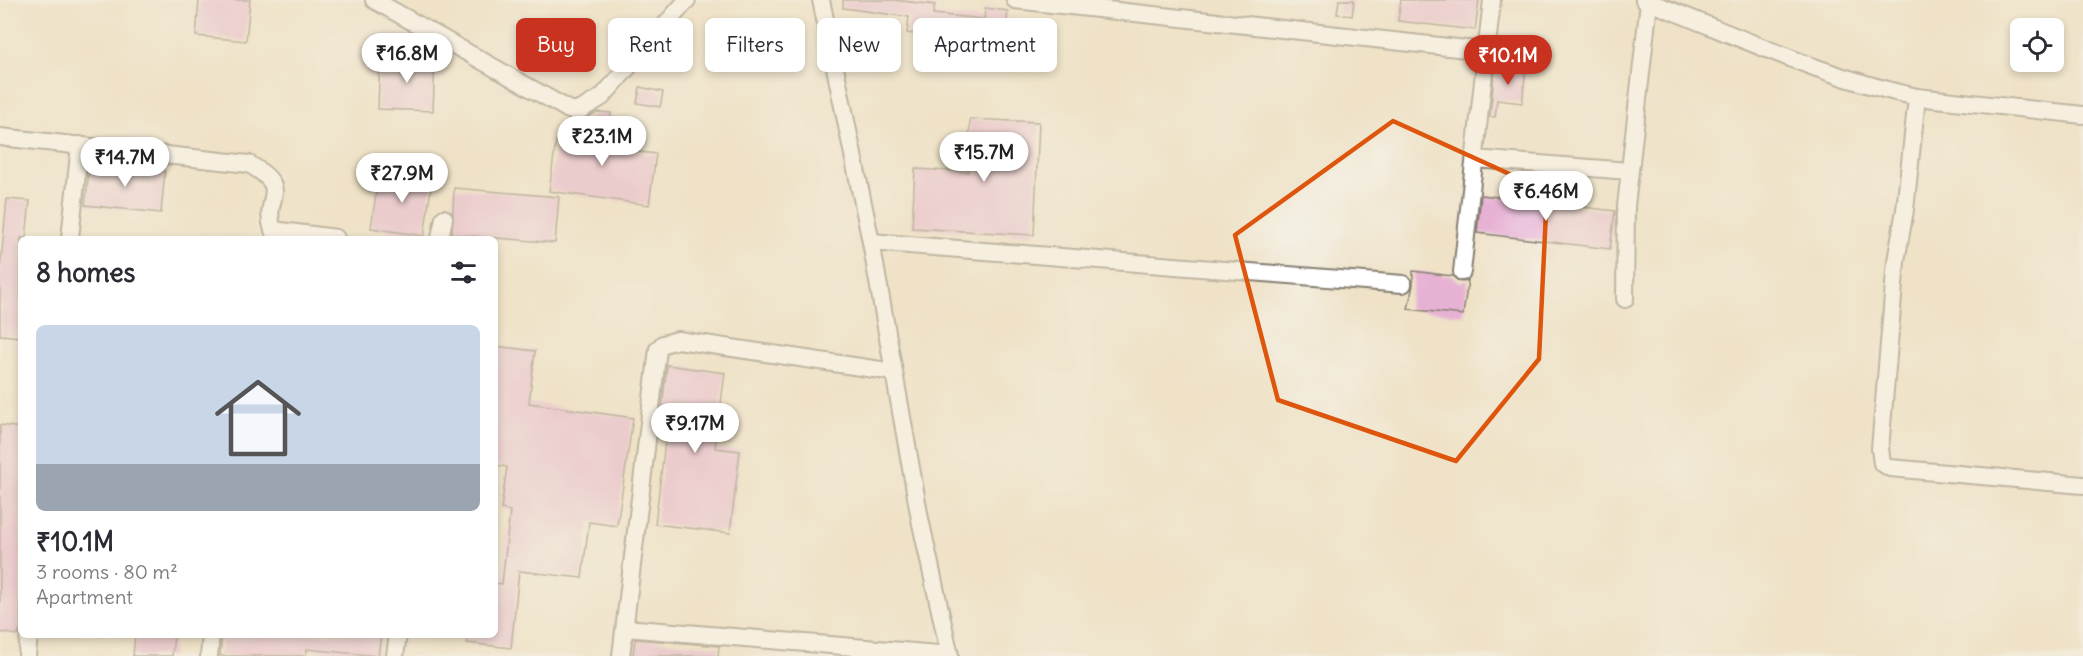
<!DOCTYPE html>
<meta charset="utf-8">
<style>
body{margin:0;font-family:Delius,sans-serif;background:#f7f7f7;color:#2b2b33;height:100vh;display:flex;flex-direction:column;font-size:22px;white-space:nowrap}
*{box-sizing:border-box;margin:0}
p{font-size:20px;color:#7c7c81}
.icon{flex:none;width:33px;height:33px;fill:none;stroke:currentColor;stroke-width:2;stroke-linecap:round;stroke-linejoin:round}
.map{position:relative;flex:1;overflow:hidden}
.drawer{position:absolute;left:18px;top:236px;width:480px;height:402px;display:flex;flex-direction:column;background:#fff;border-radius:9px;box-shadow:0 3px 9px #0003}
.drawer>*{flex:none}
.banner{position:absolute;left:516px;top:18px;width:570px;height:54px;display:flex;gap:12px}
.tools{position:absolute;left:2010px;top:18px;display:grid;gap:12px}
.tools a{display:grid;place-items:center;width:54px;height:54px;border-radius:9px;background:#fff;box-shadow:0 3px 9px #0003;font-size:30px}
.price{position:absolute;translate:-50% -51px;padding:0 14px;border-radius:21px;background:#fff;color:#222;font-size:20px;line-height:39px;filter:drop-shadow(0 2px 3px #0008)}
.price::after{content:'';position:absolute;left:50%;top:36px;width:18px;height:14px;margin-left:-9px;background:inherit;clip-path:polygon(0 0,100% 0,50% 100%)}
.price.selected{background:#c8321e;color:#fff}
ul{padding:0;list-style:none}
li{display:grid;align-content:center;gap:12px;height:318px;padding:0 18px}
li+li{border-top:2px solid #e1e1e2}
li span{display:grid;place-items:center;height:186px;border-radius:9px;color:#555}
li>.icon{margin-inline-start:auto}
span .icon{width:108px;height:108px;fill:#fffc;stroke-width:1}
li b{font-size:26px}
h2{display:flex;justify-content:space-between;align-items:center;height:72px;padding:0 18px;font-size:26px}
.chip{padding:0 21px;border-radius:9px;background:#fff;box-shadow:0 3px 9px #0003;font-size:21px;line-height:54px}
.chip.selected{background:#c8321e;color:#fff}
.map>svg:first-child{display:block}
</style>
<div class="map">
<svg width="2083" height="656" viewBox="0 0 2083 656">
<rect width="100%" height="100%" fill="#f6f6f2"/>
<filter id="ink" filterUnits="userSpaceOnUse"><feTurbulence type="fractalNoise" baseFrequency=".0167" numOctaves="2"/><feDisplacementMap in="SourceGraphic" scale="12" xChannelSelector="R" yChannelSelector="G"/><feConvolveMatrix kernelMatrix="1 2 1 2 8 2 1 2 1" color-interpolation-filters="sRGB"/></filter>
<filter id="wash" filterUnits="userSpaceOnUse"><feTurbulence type="fractalNoise" baseFrequency=".008" numOctaves="4" result="noise"/><feDisplacementMap in="SourceGraphic" scale="24" xChannelSelector="R" yChannelSelector="G"/><feGaussianBlur stdDeviation="1.35" result="paint"/><feColorMatrix in="noise" values="0 0 0 0 0 0 0 0 0 0 0 0 0 0 0 0 0 1.4 0 .05"/><feComposite in="paint" operator="in"/></filter>
<g filter="url(#wash)">
<rect width="100%" height="100%" fill="#efe2c7"/>
<g id="blocks">
<path fill="#e7b1d4" d="M199,0H250L246,41L196,36Z
M843,0H894L935,5L933,14L984,19L985,8L1008,11L1005,38L932,28L931,36L907,33L909,17L843,8Z
M1339,0H1354L1352,16L1337,14Z
M1401,0H1479L1475,30L1398,21Z
M380,56L435,58L433,111L378,109Z
M1495,65L1526,68L1522,103L1497,100L1495,117H1490Z
M640,87L663,92L660,107L637,103Z
M597,112L611,113L607,148L656,154L649,205L549,191L556,141L585,145L588,117Z
M970,119L1039,122L1034,235L912,228L915,169L968,172Z
M90,162L165,171L161,213L85,205Z
M379,173L432,181L424,236L371,228Z
M454,188L559,197L555,243L452,234Z
M1481,195L1615,211L1610,249L1477,233Z
M7,199L30,201L26,238H21V337L0,335V272Z
M1413,271L1452,276L1460,282L1468,280L1463,315L1408,309L1413,285Z
M495,346L535,351L529,403L633,418L617,526L589,522L582,578L519,571L511,648L467,643V634H495V583L502,584L510,511L501,509L507,467L495,465Z
M667,365L725,373L715,448L740,451L730,533L655,524L667,425L660,424Z
M0,425L21,428V627L18,635L0,632Z
M135,634H174L172,656H133Z
M222,634H381L378,656L307,649L306,656H220Z
M635,639L719,646L718,656H633Z"/>
</g>
</g>
<g filter="url(#ink)">
<use href="#blocks" fill-opacity="0" stroke="#867f72" stroke-width="1.5"/>
<g fill="none" stroke-linecap="round" stroke-linejoin="round">
<g stroke="#867f72" stroke-width="20">
<path id="minor" d="M374,0L557,103L569,110H580L602,97L687,0
M821,0L871,242L920,519L950,656
M1015,0L1485,51
M1644,0C1734,34 1822,77 1917,97L2083,115
M1917,97L1905,210L1896,261L1880,449L1882,463L1890,468L2083,485
M0,137L249,164C295,191 261,196 273,230L336,238
M1475,159L1629,171
M70,238L80,145
M440,238L444,218
M871,242L1403,284
M1462,272L1492,0
M1625,299L1626,206L1649,2
M625,628L950,655
M27,656L29,634
M209,656L211,634
M395,656L398,634
M621,656L658,349L663,344L678,340L894,372"/>
</g>
<use href="#minor" stroke="#fff" stroke-width="16"/>
</g>
</g>
<path d="M0 0H2083V656H0ZM1393,121L1547,191L1539,359L1456,461L1278,400L1235,235Z" fill="#efe2c7" fill-opacity=".55" fill-rule="evenodd"/>
<path fill="none" stroke="#de560d" stroke-width="4.5" stroke-linejoin="round" d="M1393,121L1547,191L1539,359L1456,461L1278,400L1235,235Z"/>
</svg>
<div class="tools">
<a><svg class="icon" aria-label="locate" viewBox="0 0 24 24"><circle cx="12" cy="12" r="6"/><path d="M12 2v4M12 18v4M2 12h4M18 12h4"/></svg></a>
</div>
<b class="price" style="left:407px;top:84px">₹16.8M</b>
<b class="price selected" style="left:1508px;top:86px">₹10.1M</b>
<b class="price" style="left:602px;top:167px">₹23.1M</b>
<b class="price" style="left:984px;top:183px">₹15.7M</b>
<b class="price" style="left:125px;top:188px">₹14.7M</b>
<b class="price" style="left:402px;top:204px">₹27.9M</b>
<b class="price" style="left:1546px;top:222px">₹6.46M</b>
<b class="price" style="left:695px;top:454px">₹9.17M</b>
<div class="banner">
<a class="chip selected">Buy</a>
<a class="chip">Rent</a>
<a class="chip">Filters</a>
<a class="chip">New</a>
<a class="chip">Apartment</a>
</div>
<section class="drawer">
<h2>8 homes<svg class="icon" aria-label="filters" viewBox="0 0 24 24"><path d="M4 7h16M4 17h16"/><circle cx="9" cy="7" r="2"/><circle cx="15" cy="17" r="2"/></svg></h2>
<ul>
<li><span style="background:linear-gradient(#c9d6e8 75%,#9aa5b1 0)"><svg class="icon" aria-label="home" viewBox="0 0 24 24"><path d="M3 11l9-7 9 7M6 9v11h12V9"/></svg></span><div><b>₹10.1M</b><p>3 rooms · 80 m²</p><p>Apartment</p></div></li>
</ul>
</section>
</div>
